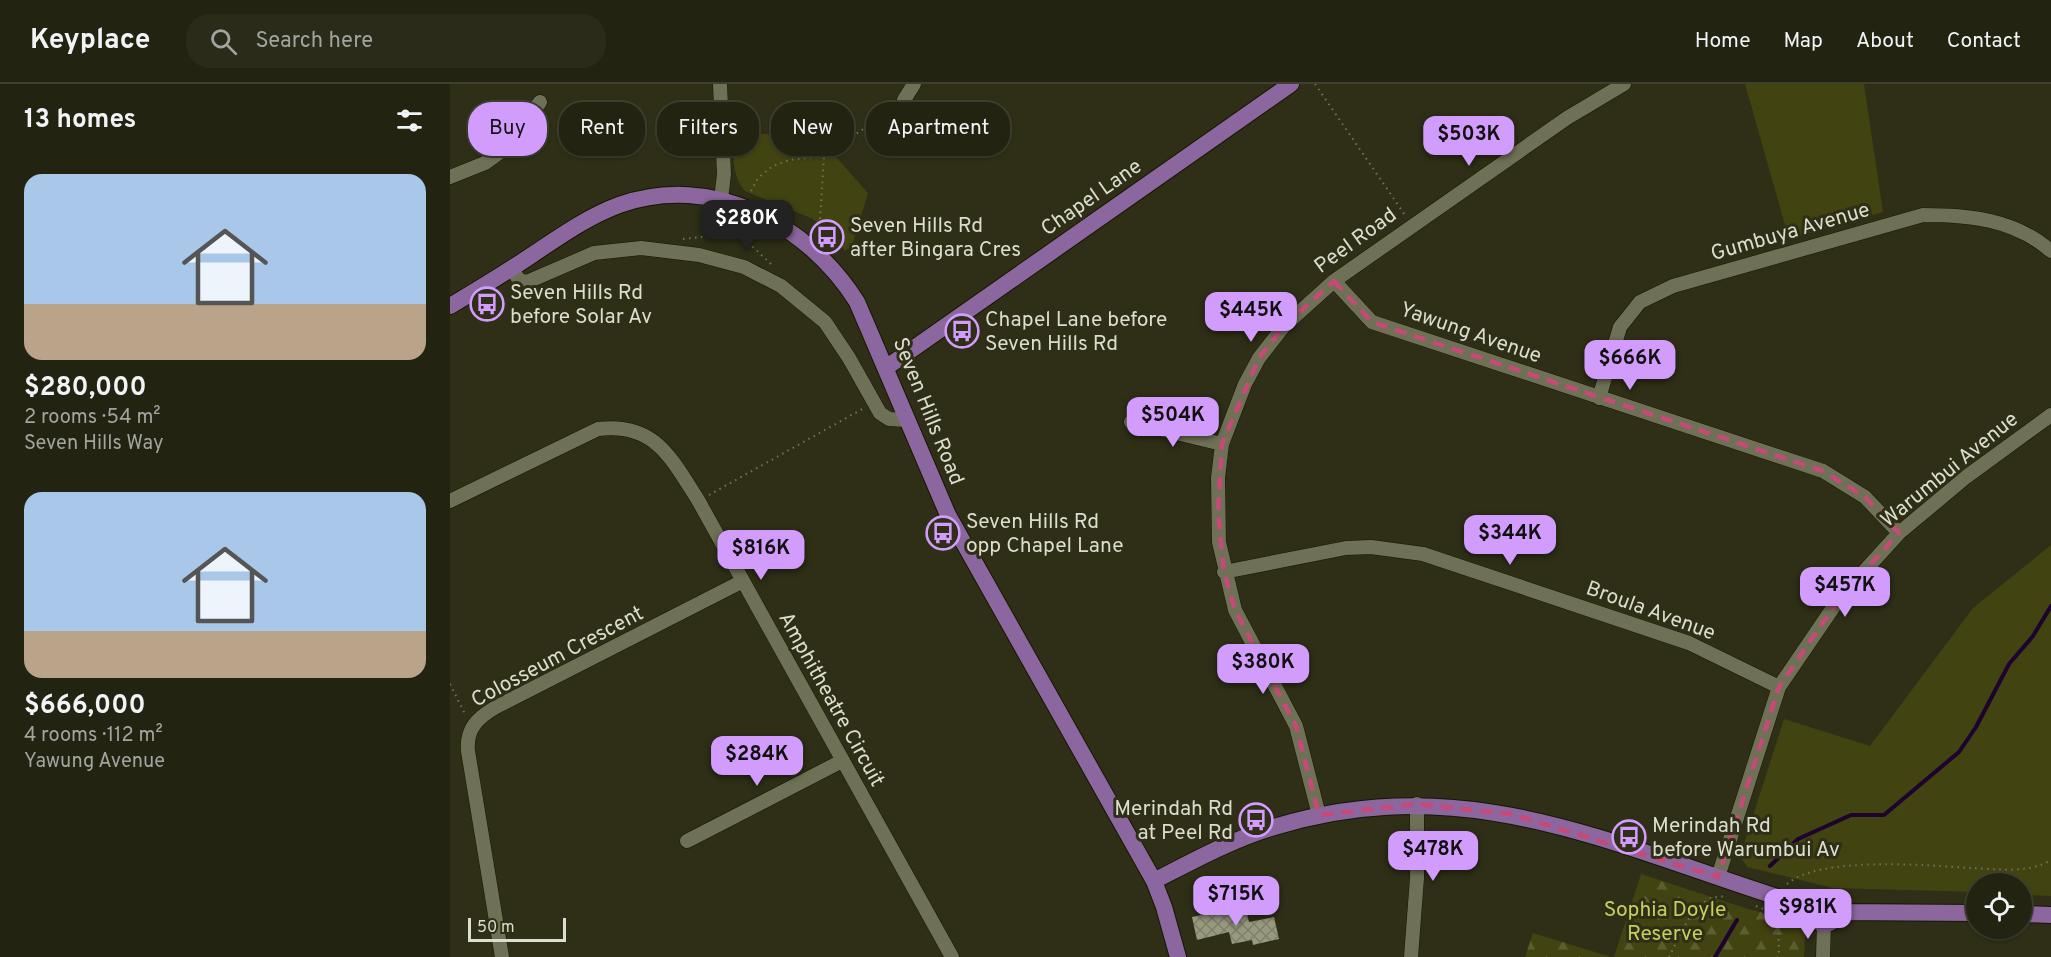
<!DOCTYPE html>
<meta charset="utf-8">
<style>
body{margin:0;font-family:Overpass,sans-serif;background:#2a2b19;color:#f1f3f6;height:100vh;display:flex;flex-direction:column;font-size:22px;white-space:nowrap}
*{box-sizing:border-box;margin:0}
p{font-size:20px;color:#a2a49f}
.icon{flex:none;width:33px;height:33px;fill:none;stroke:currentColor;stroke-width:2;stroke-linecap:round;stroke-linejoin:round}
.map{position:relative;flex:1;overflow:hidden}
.details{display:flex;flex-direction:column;background:#222310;width:450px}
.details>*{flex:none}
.banner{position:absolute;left:18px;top:18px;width:570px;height:54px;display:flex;gap:12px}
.tools{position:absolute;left:1516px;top:789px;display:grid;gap:12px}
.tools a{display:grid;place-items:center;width:66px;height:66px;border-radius:50%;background:#222310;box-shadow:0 2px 4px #0004,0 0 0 2px #3f4030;font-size:30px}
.scale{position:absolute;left:18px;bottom:15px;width:98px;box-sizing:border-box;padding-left:6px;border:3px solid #dbddce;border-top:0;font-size:16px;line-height:21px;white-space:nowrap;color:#dbddce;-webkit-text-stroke:4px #2e2f16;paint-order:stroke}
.price{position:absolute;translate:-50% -51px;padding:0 14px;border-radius:12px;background:#d29cfd;color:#111;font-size:20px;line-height:39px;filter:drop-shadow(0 2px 3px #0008)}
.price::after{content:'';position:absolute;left:50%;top:36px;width:18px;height:14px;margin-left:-9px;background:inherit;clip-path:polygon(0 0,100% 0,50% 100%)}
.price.selected{background:#222;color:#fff}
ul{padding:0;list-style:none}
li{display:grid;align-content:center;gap:12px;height:318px;padding:0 24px}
li span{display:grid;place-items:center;height:186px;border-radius:18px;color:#555}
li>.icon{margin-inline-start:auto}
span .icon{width:108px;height:108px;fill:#fffc;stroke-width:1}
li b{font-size:26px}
h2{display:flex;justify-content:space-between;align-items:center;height:72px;padding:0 24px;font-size:26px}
.pill{padding:0 21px;border-radius:24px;background:#222310;box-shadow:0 2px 4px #0004,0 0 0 2px #3f4030;font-size:21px;line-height:54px}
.pill.selected{background:#d29cfd;color:#111}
header{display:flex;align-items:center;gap:36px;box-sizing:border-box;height:84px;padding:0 30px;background:#222310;border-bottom:2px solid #3f4030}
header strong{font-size:28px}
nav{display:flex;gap:33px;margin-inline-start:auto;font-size:21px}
.search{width:420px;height:54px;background:#2a2b19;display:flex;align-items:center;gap:15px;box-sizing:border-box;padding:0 21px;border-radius:24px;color:#a2a49f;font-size:22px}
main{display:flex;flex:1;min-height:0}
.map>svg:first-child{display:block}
</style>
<header>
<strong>Keyplace</strong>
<div class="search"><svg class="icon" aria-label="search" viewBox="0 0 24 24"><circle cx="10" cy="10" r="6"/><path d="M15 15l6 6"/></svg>Search here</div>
<nav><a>Home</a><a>Map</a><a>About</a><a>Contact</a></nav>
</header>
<main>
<section class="details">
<h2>13 homes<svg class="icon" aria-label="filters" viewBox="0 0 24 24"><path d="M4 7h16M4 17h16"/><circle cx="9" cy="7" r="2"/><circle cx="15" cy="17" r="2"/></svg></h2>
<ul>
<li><span style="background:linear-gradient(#a9c7e8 70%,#b9a48a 0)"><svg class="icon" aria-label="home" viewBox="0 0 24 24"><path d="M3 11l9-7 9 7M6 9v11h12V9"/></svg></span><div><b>$280,000</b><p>2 rooms · 54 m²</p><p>Seven Hills Way</p></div></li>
<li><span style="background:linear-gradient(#a9c7e8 75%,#b9a48a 0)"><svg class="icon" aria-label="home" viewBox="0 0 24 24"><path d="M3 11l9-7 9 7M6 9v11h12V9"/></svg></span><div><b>$666,000</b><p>4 rooms · 112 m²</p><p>Yawung Avenue</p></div></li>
</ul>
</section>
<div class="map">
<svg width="1601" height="873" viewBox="0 0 1601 873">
<defs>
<pattern id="forest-firs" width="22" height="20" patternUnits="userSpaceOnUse" patternTransform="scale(1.5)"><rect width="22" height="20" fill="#414310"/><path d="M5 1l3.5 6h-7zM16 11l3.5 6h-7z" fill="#5c5e32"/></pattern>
<pattern id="building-cross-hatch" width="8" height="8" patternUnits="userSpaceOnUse" patternTransform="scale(1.5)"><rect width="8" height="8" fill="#979a7d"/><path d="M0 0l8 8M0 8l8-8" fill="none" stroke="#7e806a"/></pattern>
</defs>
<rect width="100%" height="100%" fill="#2e2f16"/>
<path fill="url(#forest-firs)" d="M1191,790L1298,825L1346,837L1355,850L1354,873H1164Z
M1083,849L1161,873H1075Z"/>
<path fill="#414310" d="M1295,0H1414L1433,128L1339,155Z
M291,48L370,55L418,109L402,162L395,167L380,148L361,134L295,107C281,91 283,69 283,49Z
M1601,461V812L1572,811V800H1527V808L1383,804L1297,783L1290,772L1334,635L1420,662L1523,524Z"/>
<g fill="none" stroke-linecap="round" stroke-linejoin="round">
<path stroke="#1e022f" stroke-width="4" d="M1320,782L1348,755L1401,731H1434L1509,668L1526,643L1559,580L1583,552L1601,522
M1265,873L1287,836"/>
</g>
<path fill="url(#building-cross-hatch)" d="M795,822L799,838L824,833L829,855L803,861L802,856L782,860L779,848L747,856L742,833Z"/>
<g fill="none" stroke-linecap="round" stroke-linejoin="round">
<g stroke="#161701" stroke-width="15">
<path id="minor" d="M270,0L274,90L271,116
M454,16L464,0
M0,93L35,79L57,63L90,18
M62,185L69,196L77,198L144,169L191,164L249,171L294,183L331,202L375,238L399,274L430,329L439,335L457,336
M884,197L922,238L1373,387L1415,413L1449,449
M1149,314L1170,243L1190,218L1223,202L1473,131C1519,131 1564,135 1601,167
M681,338L772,360
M0,417L148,345C205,338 221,374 248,416L502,873
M774,488L896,464L921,463L973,470L1239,559L1329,603
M869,731L846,642L785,526L769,458L768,394L772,360L795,300L809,274L834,242L884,197L1117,34L1174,0
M237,757L392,677
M1268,793L1329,603L1389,515L1449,449L1516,393L1601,331
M52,873L18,667C16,645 27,634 46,623L293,497
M961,873L967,794V720
M1373,873L1374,840"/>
</g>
<g stroke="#161701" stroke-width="18">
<path id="major" d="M0,222C27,206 55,189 82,171C109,153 137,133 169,121C262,88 357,139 407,218L498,431L704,797L714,823L728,873
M437,283L841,0
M704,797C743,777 781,756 824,743C1023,682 1175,768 1362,824
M1362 827a13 13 0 1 1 26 0a13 13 0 1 1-26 0Z
M1388,828L1527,829
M1572,830L1601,831"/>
</g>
<path stroke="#72735e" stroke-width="2" stroke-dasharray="1.5 4.5" stroke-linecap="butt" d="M865,0L955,131
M301,107L308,94L323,82L339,76L374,72L444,24
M370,135L374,72
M285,146L322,181
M233,155L271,151L285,146L290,137
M259,411L414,324
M0,600L15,630
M1337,800C1368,772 1478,781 1520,784C1546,785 1579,790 1601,776
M1306,822L1328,831L1329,829
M1328,831L1329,873
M1219,873C1231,850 1245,808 1277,813"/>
<use href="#minor" stroke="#6f7156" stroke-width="14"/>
<use href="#major" stroke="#8c669e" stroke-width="16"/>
</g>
<path fill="none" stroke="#c84978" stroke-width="4.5" stroke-dasharray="12 8" stroke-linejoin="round" d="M884,197L922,238L1373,387L1415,413L1449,449L1389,515L1329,603L1268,793L1061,730L967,720L869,731L846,642L785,526L774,488L768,429L772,360L809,274L834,242Z"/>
<defs>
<g id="bus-ring" transform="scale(1.725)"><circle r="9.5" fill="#2e2f16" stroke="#d29cfd" stroke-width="1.5"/><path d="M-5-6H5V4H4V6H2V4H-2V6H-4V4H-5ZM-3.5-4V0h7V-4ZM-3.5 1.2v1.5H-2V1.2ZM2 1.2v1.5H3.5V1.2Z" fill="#d29cfd"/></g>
</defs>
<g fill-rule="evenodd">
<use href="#bus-ring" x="377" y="153"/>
<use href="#bus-ring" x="37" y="220"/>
<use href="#bus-ring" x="512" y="247"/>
<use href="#bus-ring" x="493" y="449"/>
<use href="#bus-ring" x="806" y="736"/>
<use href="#bus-ring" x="1179" y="753"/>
</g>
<g text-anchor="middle" stroke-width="6" stroke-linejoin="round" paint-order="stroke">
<g font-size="21" fill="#dbddce" stroke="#2e2f16">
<text transform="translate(641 113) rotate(-35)" y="7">Chapel Lane</text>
<text transform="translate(1340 147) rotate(-16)" y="7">Gumbuya Avenue</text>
<text transform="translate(905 156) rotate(-36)" y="7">Peel Road</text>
<text transform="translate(1021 248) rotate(19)" y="7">Yawung Avenue</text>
<text transform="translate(479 327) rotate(68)" y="7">Seven Hills Road</text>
<text transform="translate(1499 385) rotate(-39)" y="7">Warumbui Avenue</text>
<text transform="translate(1201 526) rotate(20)" y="7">Broula Avenue</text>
<text transform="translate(107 572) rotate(-28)" y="7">Colosseum Crescent</text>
<text transform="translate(382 615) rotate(61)" y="7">Amphitheatre Circuit</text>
</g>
<g font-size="21" fill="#dbddce" stroke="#2e2f16" text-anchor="start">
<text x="400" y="148">Seven Hills Rd<tspan x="400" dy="24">after Bingara Cres</tspan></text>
<text x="60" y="215">Seven Hills Rd<tspan x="60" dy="24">before Solar Av</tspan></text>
<text x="535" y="242">Chapel Lane before<tspan x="535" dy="24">Seven Hills Rd</tspan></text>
<text x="516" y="444">Seven Hills Rd<tspan x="516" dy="24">opp Chapel Lane</tspan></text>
<text x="783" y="731" text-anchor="end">Merindah Rd<tspan x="783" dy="24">at Peel Rd</tspan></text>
<text x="1202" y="748">Merindah Rd<tspan x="1202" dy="24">before Warumbui Av</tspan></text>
</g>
<g font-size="21" fill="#c8cf5b" stroke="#2e2f16">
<text x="1215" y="832">Sophia Doyle<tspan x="1215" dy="24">Reserve</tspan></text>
</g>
</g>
</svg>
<div class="tools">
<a><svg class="icon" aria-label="locate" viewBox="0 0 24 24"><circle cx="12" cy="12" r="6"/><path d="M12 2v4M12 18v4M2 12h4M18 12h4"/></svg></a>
</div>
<div class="scale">50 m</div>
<b class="price" style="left:1019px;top:83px">$503K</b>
<b class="price selected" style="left:297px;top:167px">$280K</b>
<b class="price" style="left:801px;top:259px">$445K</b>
<b class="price" style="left:1180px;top:307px">$666K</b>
<b class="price" style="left:723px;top:364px">$504K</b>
<b class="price" style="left:1060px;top:482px">$344K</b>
<b class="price" style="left:311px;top:497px">$816K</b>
<b class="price" style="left:1395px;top:534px">$457K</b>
<b class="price" style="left:813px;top:611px">$380K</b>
<b class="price" style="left:307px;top:703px">$284K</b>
<b class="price" style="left:983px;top:798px">$478K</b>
<b class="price" style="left:786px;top:843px">$715K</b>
<b class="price" style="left:1358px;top:856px">$981K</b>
<div class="banner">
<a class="pill selected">Buy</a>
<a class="pill">Rent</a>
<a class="pill">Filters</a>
<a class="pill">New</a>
<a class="pill">Apartment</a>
</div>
</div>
</main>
